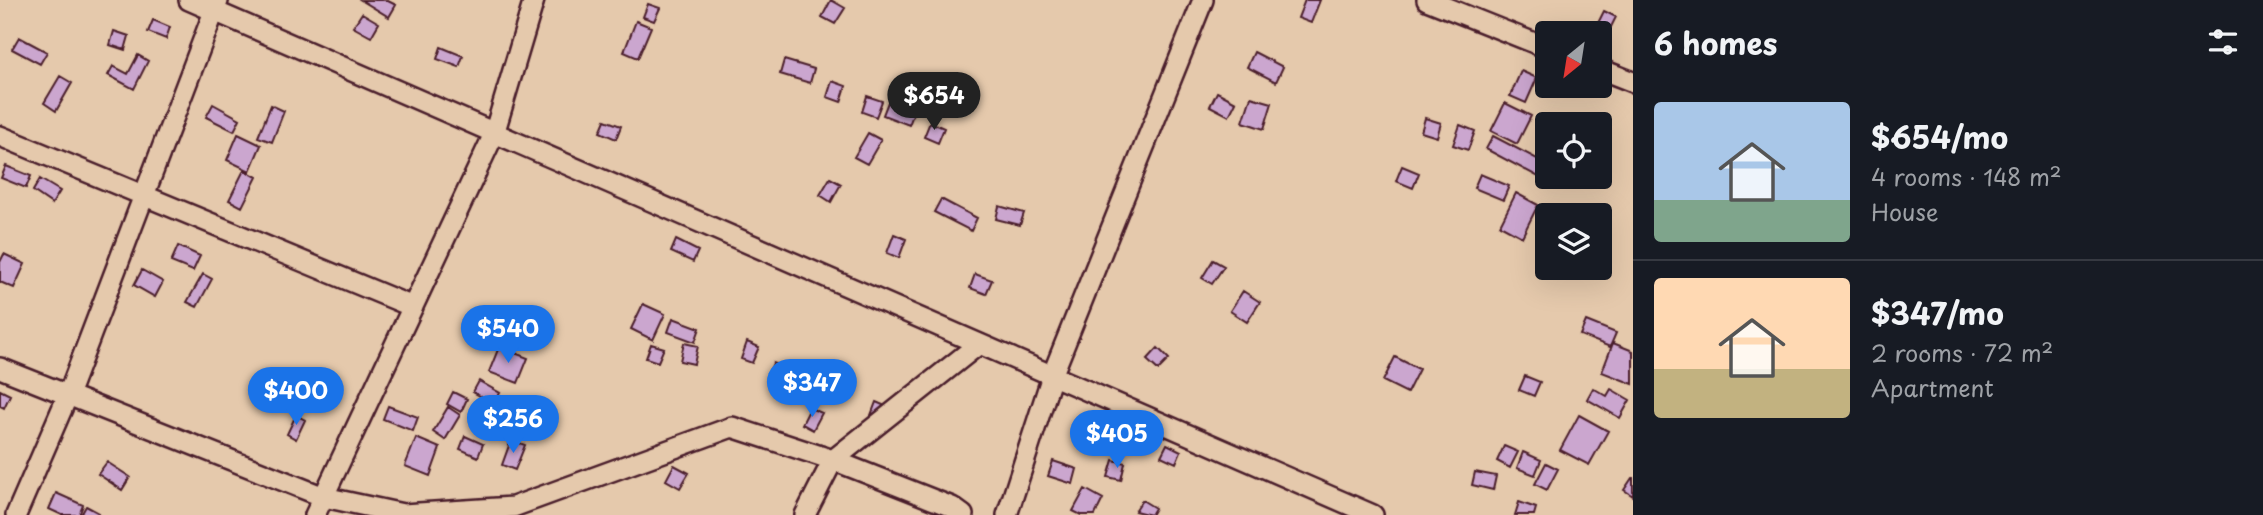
<!DOCTYPE html>
<meta charset="utf-8">
<style>
body{margin:0;font-family:"Playpen Sans",sans-serif;background:#20242c;color:#f1f3f6;height:100vh;display:flex;flex-direction:column;font-size:26px;white-space:nowrap}
*{box-sizing:border-box;margin:0}
p{font-size:23px;color:#9ea1a6}
.icon{flex:none;width:38px;height:38px;fill:none;stroke:currentColor;stroke-width:2;stroke-linecap:round;stroke-linejoin:round}
.map{position:relative;flex:1;overflow:hidden}
.drawer{display:flex;flex-direction:column;background:#171b24;width:630px}
.drawer>*{flex:none}
.needle{width:46px;rotate:210deg}
.controls{position:absolute;left:1535px;top:21px;display:grid;gap:14px}
.controls a{display:grid;place-items:center;width:77px;height:77px;border-radius:7px;background:#171b24;box-shadow:0 7px 28px #0002;font-size:35px}
.price{position:absolute;translate:-50% -60px;padding:0 16px;border-radius:24px;background:#1a73e8;color:#fff;font-size:23px;line-height:46px;filter:drop-shadow(0 2px 4px #0008)}
.price::after{content:'';position:absolute;left:50%;top:42px;width:21px;height:16px;margin-left:-10px;background:inherit;clip-path:polygon(0 0,100% 0,50% 100%)}
.price.selected{background:#222;color:#fff}
ul{padding:0;list-style:none}
li{display:flex;align-items:center;gap:21px;height:175px;padding:0 21px}
li+li{border-top:2px solid #363941}
li span{display:grid;place-items:center;flex:none;width:196px;height:140px;border-radius:7px;color:#555}
li>.icon{margin-inline-start:auto}
span .icon{width:84px;height:84px;fill:#fffc;stroke-width:1}
li b{font-size:30px}
h2{display:flex;justify-content:space-between;align-items:center;height:84px;padding:0 21px;font-size:30px}
main{display:flex;flex:1;min-height:0}
.map>svg:first-child{display:block}
</style>
<main>
<div class="map">
<svg width="1633" height="515" viewBox="0 0 1633 515">
<rect width="100%" height="100%" fill="#e5c9ac"/>
<filter id="ink" filterUnits="userSpaceOnUse"><feTurbulence type="fractalNoise" baseFrequency=".0143" numOctaves="2"/><feDisplacementMap in="SourceGraphic" scale="14" xChannelSelector="R" yChannelSelector="G"/><feConvolveMatrix kernelMatrix="1 2 1 2 8 2 1 2 1" color-interpolation-filters="sRGB"/></filter>
<g filter="url(#ink)">
<path fill="#cba6cf" stroke="#4a1f2b" stroke-width="2" d="M361,0H386L396,5L389,17Z
M831,0L845,8L835,24L822,17Z
M1305,0H1320L1311,23L1298,18Z
M648,4L660,8L654,21L643,17Z
M1604,11L1616,17L1610,29L1598,23Z
M362,13L379,23L371,37L353,27Z
M153,20L170,27L166,39L148,32Z
M636,21L651,27L638,58L624,52Z
M114,31L129,36L125,50L110,45Z
M19,37L47,52L40,64L12,49Z
M441,47L463,56L459,67L437,59Z
M1254,52L1283,67L1276,82L1247,67Z
M138,55L148,61L134,89L108,75L113,66L128,74Z
M784,60L814,69L810,83L780,74Z
M1521,71L1537,78L1526,103L1510,96Z
M60,76L72,83L56,111L44,103Z
M832,81L846,86L841,102L827,97Z
M1217,92L1236,102L1229,116L1210,106Z
M867,96L882,101L876,117L862,112Z
M1251,97L1272,103L1264,129L1243,122Z
M888,102L914,112L909,125L883,115Z
M1505,103L1531,116L1517,144L1491,131Z
M213,104L240,119L234,131L206,117Z
M271,105L284,111L272,142L258,137Z
M1425,118L1441,123L1437,137L1421,132Z
M605,120L621,126L616,139L600,132Z
M930,122L944,128L938,143L924,137Z
M1460,125L1475,131L1468,150L1453,145Z
M868,133L881,140L867,164L854,157Z
M238,134L261,145L250,171L227,160Z
M1493,136L1547,164V177H1551L1548,182L1486,149Z
M6,166L31,176L26,188L1,178Z
M1402,166L1419,173L1413,188L1396,181Z
M244,170L257,177L242,207L229,200Z
M1480,174L1509,186L1503,200L1474,188Z
M830,178L841,184L831,202L820,195Z
M40,179L60,191L52,204L33,191Z
M1516,193L1538,205L1522,237L1500,225Z
M941,199L977,218L971,231L934,212Z
M999,206L1024,213L1020,225L996,219Z
M894,234L906,239L899,258L887,253Z
M676,240L698,251L693,262L671,252Z
M178,246L200,256L193,271L171,262Z
M4,254L25,264L14,288L0,282V262Z
M1213,260L1224,266L1212,284L1202,278Z
M142,270L163,282L155,297L134,285Z
M203,274L212,279L197,307L187,302Z
M975,274L992,280L986,294L970,288Z
M1243,291L1260,302L1247,322L1230,311Z
M643,304L665,314L653,340L631,329Z
M505,317L519,321L514,335L500,329Z
M673,318L700,328L695,342L668,332Z
M1586,321L1616,333L1610,347L1580,335Z
M747,342L759,347L752,363L741,359Z
M684,343L698,346L694,364L680,361Z
M1613,343L1633,351V384L1602,372Z
M651,344L664,348L658,362L646,358Z
M499,347L528,358L518,383L489,372Z
M1158,348L1169,359L1158,370L1147,360Z
M1395,357L1419,369L1407,393L1383,381Z
M773,363L788,369L782,382L768,376Z
M1525,376L1540,382L1534,396L1519,390Z
M296,380L317,393L308,405L288,392Z
M479,381L500,393L494,404L473,392Z
M1593,388L1607,396L1611,389L1630,400L1620,418L1587,399Z
M0,390L10,395L4,408L0,406Z
M453,392L467,399L461,412L447,404Z
M876,402L890,408L884,424L870,418Z
M388,406L418,417L413,431L383,419Z
M448,407L460,415L445,440L433,432Z
M810,408L822,413L813,430L802,424Z
M296,415L305,420L296,439L287,434Z
M1579,415L1608,431L1589,465L1560,450Z
M465,436L483,444L478,457L460,449Z
M416,438L440,448L430,476L405,466Z
M511,440L525,445L515,470L502,465Z
M1167,444L1181,451L1176,463L1161,456Z
M1504,446L1518,452L1510,468L1497,461Z
M1523,452L1541,460L1535,475L1517,468Z
M1113,460L1125,463L1121,480L1108,477Z
M1053,461L1077,469L1073,484L1048,476Z
M107,462L130,477L122,490L98,474Z
M1546,463L1558,469L1547,490L1535,484Z
M674,465L689,473L680,488L666,480Z
M1475,472L1496,476L1493,490L1472,485Z
M1632,478H1633V496L1624,490Z
M1085,489L1103,499L1095,515H1081L1073,511Z
M56,493L83,505L79,515H62L49,509Z
M1142,500L1155,508L1151,515L1135,511Z
M1519,502L1536,508L1534,515H1515Z
M86,506L99,513L98,515H81Z"/>
<g fill="none" stroke-linecap="round" stroke-linejoin="round">
<g stroke="#4a1f2b" stroke-width="24">
<path id="street" d="M189,0L1373,515
M1427,0L1547,48
M1600,69L1633,82
M0,136L413,307
M0,368L324,497L403,514L513,507L732,427L833,460L952,507L963,515
M16,515L68,395L218,1
M315,515L494,134L534,0
M805,515L833,460L979,344
M1007,515L1052,376L1203,0"/>
</g>
<use href="#street" stroke="#e5c9ac" stroke-width="19"/>
</g>
</g>
</svg>
<div class="controls">
<a><svg class="needle" viewBox="-14 -14 28 28"><path d="M0-13l5 13h-10z" fill="#e53935"/><path d="M0 13l5-13h-10z" fill="#9ea1a6"/></svg></a>
<a><svg class="icon" aria-label="locate" viewBox="0 0 24 24"><circle cx="12" cy="12" r="6"/><path d="M12 2v4M12 18v4M2 12h4M18 12h4"/></svg></a>
<a><svg class="icon" aria-label="layers" viewBox="0 0 24 24"><path d="M12 4l9 5-9 5-9-5zM3 14l9 5 9-5"/></svg></a>
</div>
<b class="price selected" style="left:934px;top:132px">$654</b>
<b class="price" style="left:508px;top:365px">$540</b>
<b class="price" style="left:812px;top:419px">$347</b>
<b class="price" style="left:296px;top:427px">$400</b>
<b class="price" style="left:513px;top:455px">$256</b>
<b class="price" style="left:1117px;top:470px">$405</b>
</div>
<section class="drawer">
<h2>6 homes<svg class="icon" aria-label="filters" viewBox="0 0 24 24"><path d="M4 7h16M4 17h16"/><circle cx="9" cy="7" r="2"/><circle cx="15" cy="17" r="2"/></svg></h2>
<ul>
<li><span style="background:linear-gradient(#a9c7e8 70%,#7fa58c 0)"><svg class="icon" aria-label="home" viewBox="0 0 24 24"><path d="M3 11l9-7 9 7M6 9v11h12V9"/></svg></span><div><b>$654/mo</b><p>4 rooms · 148 m²</p><p>House</p></div></li>
<li><span style="background:linear-gradient(#ffd9b3 65%,#c2b280 0)"><svg class="icon" aria-label="home" viewBox="0 0 24 24"><path d="M3 11l9-7 9 7M6 9v11h12V9"/></svg></span><div><b>$347/mo</b><p>2 rooms · 72 m²</p><p>Apartment</p></div></li>
</ul>
</section>
</main>
